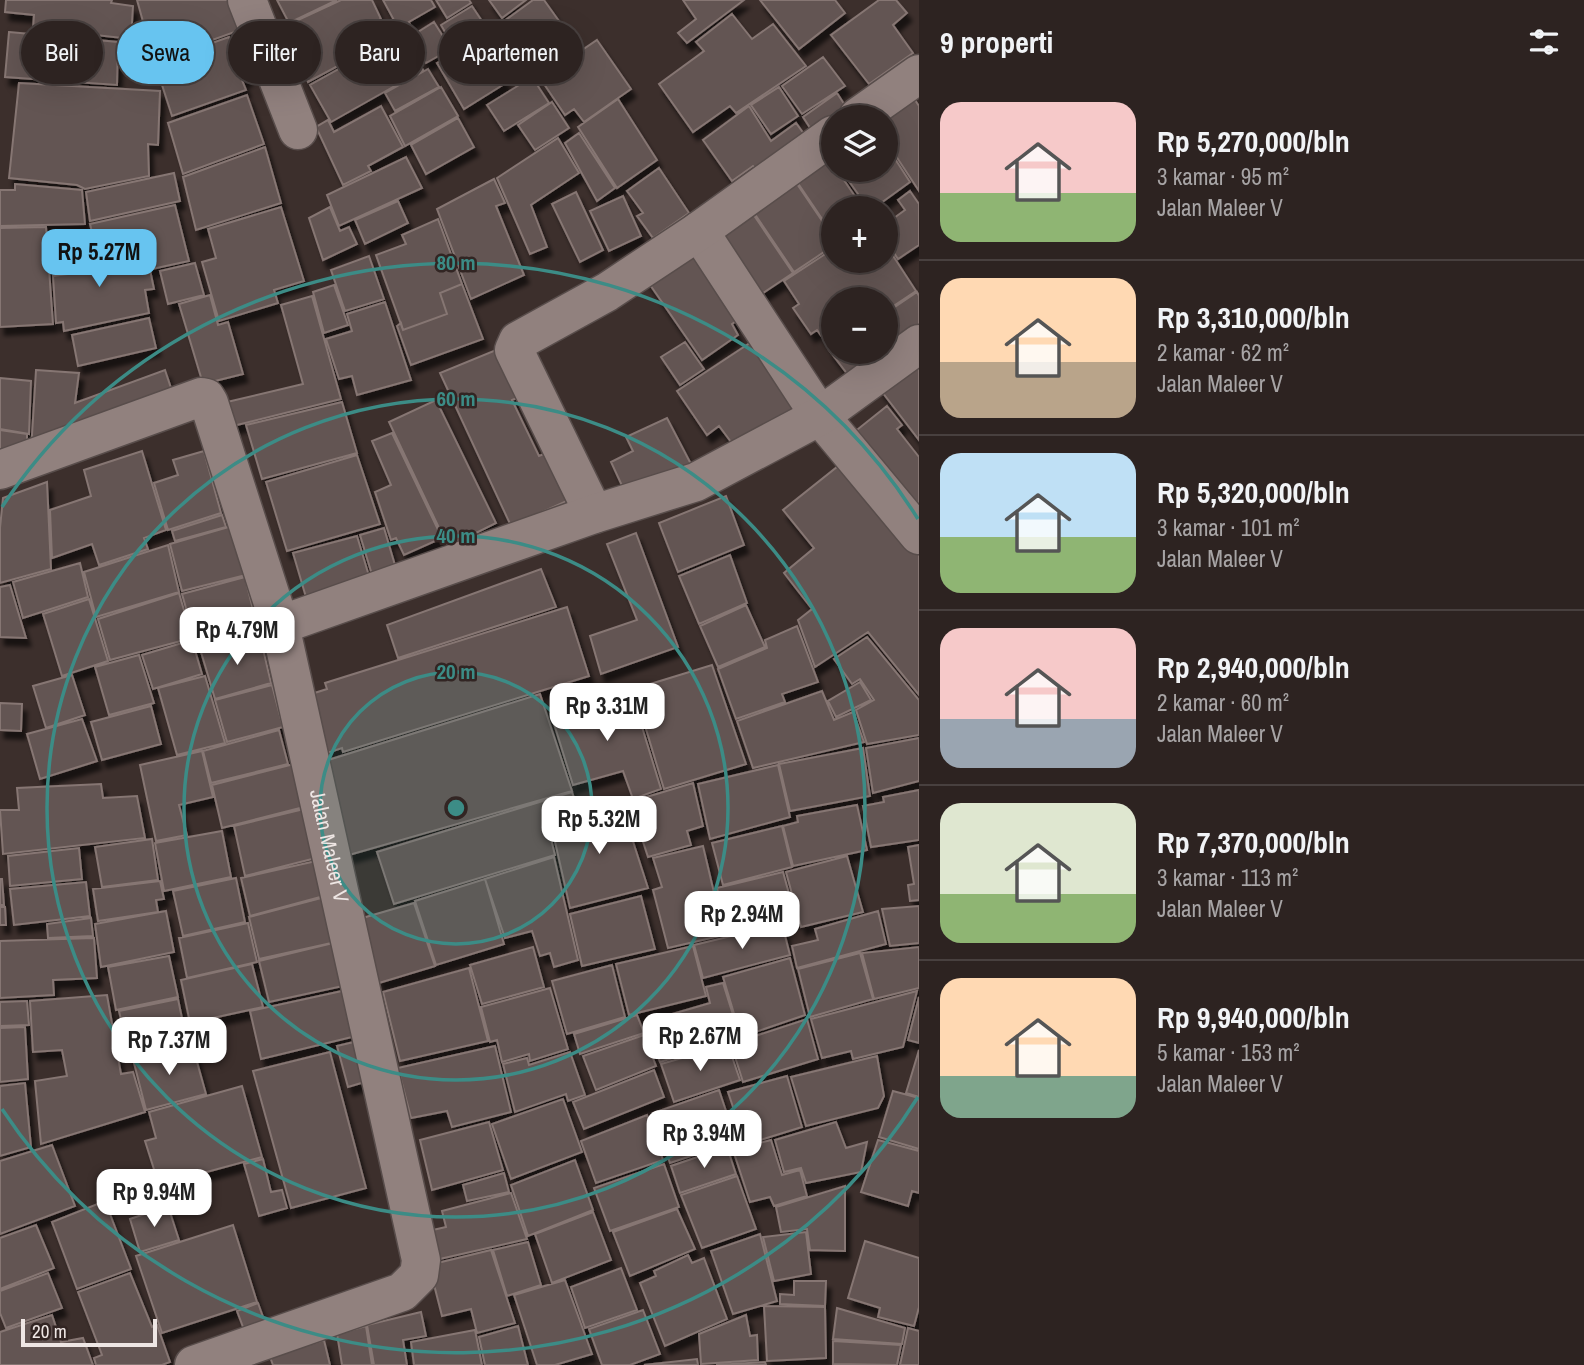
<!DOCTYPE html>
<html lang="id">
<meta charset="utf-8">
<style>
body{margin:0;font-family:"Archivo Narrow",sans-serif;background:#392f2e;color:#f1f3f6;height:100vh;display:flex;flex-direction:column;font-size:26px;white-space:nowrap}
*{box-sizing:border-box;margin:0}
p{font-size:23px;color:#a7a4a5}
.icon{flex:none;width:38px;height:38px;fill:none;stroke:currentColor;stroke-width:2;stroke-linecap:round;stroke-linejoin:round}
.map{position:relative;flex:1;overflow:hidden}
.sheet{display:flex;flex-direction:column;background:#2d2321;width:665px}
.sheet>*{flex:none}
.banner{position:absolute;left:21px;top:21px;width:665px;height:63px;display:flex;gap:14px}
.buttons{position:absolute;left:821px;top:105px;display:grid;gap:14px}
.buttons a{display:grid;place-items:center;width:77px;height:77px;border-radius:50%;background:#2d2321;box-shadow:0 7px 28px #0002,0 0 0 2px #48403f;font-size:35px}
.scale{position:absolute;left:21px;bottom:18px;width:136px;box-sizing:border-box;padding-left:7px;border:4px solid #eee6e4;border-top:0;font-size:19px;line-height:24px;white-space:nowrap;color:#eee6e4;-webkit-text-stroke:5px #322523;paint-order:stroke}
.price{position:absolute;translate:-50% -60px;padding:0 16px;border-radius:14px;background:#fff;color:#222;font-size:23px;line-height:46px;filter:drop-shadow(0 2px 4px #0008)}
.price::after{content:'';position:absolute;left:50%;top:42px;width:21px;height:16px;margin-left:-10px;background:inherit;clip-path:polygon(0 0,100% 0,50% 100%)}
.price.on{background:#67c4f0;color:#111}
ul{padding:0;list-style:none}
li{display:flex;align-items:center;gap:21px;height:175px;padding:0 21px}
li+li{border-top:2px solid #48403f}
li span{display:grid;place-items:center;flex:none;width:196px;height:140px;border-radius:21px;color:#555}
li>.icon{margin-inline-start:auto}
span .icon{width:84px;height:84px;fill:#fffc;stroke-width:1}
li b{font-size:30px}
h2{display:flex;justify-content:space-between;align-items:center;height:84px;padding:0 21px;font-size:30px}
.pill{padding:0 24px;border-radius:32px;background:#2d2321;box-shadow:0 7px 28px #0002,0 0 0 2px #48403f;font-size:24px;line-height:63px}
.pill.on{background:#67c4f0;color:#111}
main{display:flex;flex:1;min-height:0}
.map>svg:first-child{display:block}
</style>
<main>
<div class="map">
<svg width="919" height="1365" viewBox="0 0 919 1365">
<defs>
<filter id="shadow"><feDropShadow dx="4.5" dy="8" stdDeviation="2" flood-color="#0009"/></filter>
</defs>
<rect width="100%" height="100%" fill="#3c2f2c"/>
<path fill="#635552" stroke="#867673" stroke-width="2" filter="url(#shadow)" d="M6,0H112L111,3L133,6L131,39L33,28L34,15L5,12Z
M137,0H234L243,29L154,61Z
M277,0H337L289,23Z
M341,0H372L381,19L355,32L364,52L308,82L285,26Z
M383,0H431L435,7L409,22L411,27L401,33Z
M436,0H469L471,3L447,18Z
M489,0H526L502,18Z
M533,0H544L569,35L514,77L485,35Z
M683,0H744L687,43L678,33L696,19Z
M760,0H835L845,13L799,49Z
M879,0H896L907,13L893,25L913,53L869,84L831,35Z
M472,6L486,27L453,46L441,25Z
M732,14L752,39L773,24L806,66L736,113L730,106L693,132L659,84L704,51L696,42Z
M434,22L451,49L426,63L410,37Z
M9,32L118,42L117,85L5,77Z
M402,34L423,70L331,122L310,85Z
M229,37L233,49L239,48L248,77L242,80L246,90L172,116L155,63Z
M480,37L506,83L464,109L437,63Z
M597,40L631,89L584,122L574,109L565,115L544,84L574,64L569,59Z
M823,57L845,86L802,114L782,86Z
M428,69L439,87L395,111L385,93Z
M532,77L549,103L504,131L487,105Z
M19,83L160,91L158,145L148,144L149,176L85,189L77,185L9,178Z
M441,87L458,116L405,146L390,116Z
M779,87L798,116L771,134L751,105Z
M837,93L848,110L814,134L803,117Z
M911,94L919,106V191L886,141V117Z
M247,95L264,144L183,174L168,123Z
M618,99L657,160L617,188L578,127Z
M552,102L569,128L535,150L518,125Z
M381,106L403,147L368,166L371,171L343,185L316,127L328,120L334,132Z
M749,106L771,141L796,123L807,138L759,173L753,166L732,181L703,140Z
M458,118L474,147L426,174L411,145Z
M579,133L615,188L597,201L565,143Z
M558,138L579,173L531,205L547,247L530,254L497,178Z
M886,145L910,182L874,208H868L841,170H886Z
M265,147L281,203L196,230L183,177Z
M823,149L833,164V170H837L863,208H833V235L791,173Z
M406,157L422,188L339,226L327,195Z
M659,168L689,213L653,238L637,216L643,213L627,191Z
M174,173L180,201L90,221L86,192Z
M793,178L833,237V246L794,272L750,207Z
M494,179L505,203L496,206L524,275L471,299L437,209Z
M15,184L82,190L85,224L0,226V190H15Z
M910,191L919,204V245L898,259L886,241V229L890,226L887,223L905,210L898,200Z
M576,192L603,250L580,262L552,204Z
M623,196L641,236L609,251L590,211Z
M398,201L408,223L365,244L355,220Z
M175,205L189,261L152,269L151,263L115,267L112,242L95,244L90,224Z
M281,207L304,281L274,290L278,303L219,321L202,262L216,258L208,229Z
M330,207L340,231L349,227L357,244L323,260L309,218Z
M749,208L793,273L754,299L713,231Z
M438,219L462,284L440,293L447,314L403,330L376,255L406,244L402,235Z
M46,227L53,324L0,327V228Z
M111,244L114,269L149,265L154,289L145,290L149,313L64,331L63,322L56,323L53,276L69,274L67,248Z
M886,245L916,291L886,311V299H833V346L830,348L817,330L811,334L793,308L799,304L784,281L833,249V261H886Z
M695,247L742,317L732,324L738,335L702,360L646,279Z
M369,256L384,299L345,311L331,270Z
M195,263L204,295L168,304L160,271Z
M462,284L483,339L411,365L397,326L401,323L403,330L447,314L440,293Z
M334,285L348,325L324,333L313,292Z
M917,292L919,296V333L855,384L829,350L833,348V352H886V313Z
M210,295L218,325L228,322L243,374L203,384L179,304Z
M312,296L341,399L233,426L227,402L303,384L281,305Z
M385,302L411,380L357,395L352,376L339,379L326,339L352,331L347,314Z
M149,318L156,348L78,366L72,335Z
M756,339L797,415L740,454L719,426L707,435L677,391Z
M685,342L704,369L680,385L661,357Z
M501,348L524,395L512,400L539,456L549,452L569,500L511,526L440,373Z
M919,358V440L879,388Z
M36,370L79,373L75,403L165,370L175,400L31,451Z
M0,378L31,381L29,434L0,429Z
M436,400L496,523L448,547L389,422Z
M342,402L357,453L262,479L246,425Z
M887,406L902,425L897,429L919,457V505L853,433Z
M667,418L692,466L624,490L611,462L633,451L626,437Z
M0,430L27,434V456L0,465Z
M392,433L442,538L404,555L396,538L391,540L375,492L391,485L372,441Z
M142,451L166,530L144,538L148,549L99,565L92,544L52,558L50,510L91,496L84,470Z
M204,451L221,513L168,530L154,483L178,475L173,460Z
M357,455L380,524L287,551L266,482Z
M842,463L919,553V695L868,632L815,667L798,620L812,609L784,573L814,548L783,510Z
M47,482L51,569L0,583V528L3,498Z
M726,496L744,545L678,572L659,523Z
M222,515L226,527L175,541L172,531Z
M232,526L246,575L182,591L170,544Z
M384,528L400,582L376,588L360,535Z
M636,533L678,647L601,674L590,636L637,620L607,544Z
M357,536L372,586L308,604L293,553Z
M168,545L179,592L96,617L84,572Z
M730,555L747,603L699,624L679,576Z
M80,563L88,597L23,618L13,582Z
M541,569L556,607L398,658L387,625Z
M245,577L259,634L198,651L182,594Z
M10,585L26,638L0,637V587Z
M179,593L192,638L110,660L98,619Z
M89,599L108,661L62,676L43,614Z
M746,605L765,647L718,667L700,626Z
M567,607L589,676L343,752L342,748L324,754L308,695L327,689L325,683Z
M797,626L818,682L782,694L785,702L736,719L718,669L767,648L765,640Z
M260,636L271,683L215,699L201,652Z
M867,637L919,700V735L867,744L856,710L874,700L860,679L852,684L834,659Z
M192,640L202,674L153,689L142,655Z
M139,655L154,703L109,715L95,667Z
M712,665L746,764L664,789L634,689Z
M72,675L85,715L46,728L33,686Z
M205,676L225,743L177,755L158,688Z
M860,682L871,700L836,717L828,701Z
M272,685L283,727L227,742L215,700Z
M631,691L661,789L633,799L623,771L573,785L551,714Z
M822,691L834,720L853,712L864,742L753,768L737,721Z
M540,694L572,791L349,855L325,761Z
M0,703L22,704L21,731L0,730Z
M151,706L161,744L102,760L91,722Z
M82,719L97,761L40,779L27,734Z
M279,730L288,764L211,783L203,751Z
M919,738V781L873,793L866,748Z
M863,748L870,796L790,811L779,764Z
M202,751L213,797L179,805L187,835L156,841L140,765Z
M294,764L304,807L222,828L212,785Z
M778,765L790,817L710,839L698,784Z
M693,783L703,826L687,831L691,845L648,857L630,802Z
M101,784L103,798L137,796L145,838L3,854L0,810H19L17,788Z
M919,790V840L871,847L863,806L884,802L883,797Z
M572,792L579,813L547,823L555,855L394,904L377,852Z
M629,803L637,827L629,829L648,888L570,908L551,824Z
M857,805L867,850L793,866L783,826L798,822L797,816Z
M304,809L316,858L245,876L234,826Z
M782,826L792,867L723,885L712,843Z
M222,831L231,877L164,891L155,843Z
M152,839L158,880L102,887L95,847Z
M919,845V900L910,901L908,885L914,884L908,847Z
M703,846L724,935L668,948L653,890L662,887L653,858Z
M79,848L82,879L10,886L8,856Z
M847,856L863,912L801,927L786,872Z
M554,857L578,960L554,967L550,953L540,956L532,931L505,938L485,879Z
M316,861L324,896L250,916L241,878Z
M783,872L796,919L728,933L717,888Z
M236,878L245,922L183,936L173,891Z
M0,879H2L4,905H0Z
M485,879L504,944L436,965L415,901Z
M160,881L164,899L156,900L158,912L98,921L93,889Z
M86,882L90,916L14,925L10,889Z
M641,896L655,949L582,966L570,914Z
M325,897L336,942L259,959L249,917Z
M414,903L435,966L379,983L359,919Z
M919,906V943L890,946L882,909Z
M0,907H5L6,925H0Z
M166,911L174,952L101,967L95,924Z
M878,911L886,944L797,968L792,946L818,940L815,929Z
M91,918L93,936L48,938L47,924Z
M248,923L257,962L187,978L179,938Z
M782,924L790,955L703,978L694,945Z
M94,938L97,978L53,980L54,995L0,998V941Z
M333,943L343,986L269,1002L259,961Z
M693,946L706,996L629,1015L616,964Z
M533,947L544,987L482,1004L470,965Z
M919,947V988L874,999L862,953Z
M860,953L873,999L810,1017L798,969Z
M169,956L178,997L116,1010L108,967Z
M790,958L805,1015L741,1037L723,977Z
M252,964L263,1007L190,1023L181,980Z
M612,965L625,1017L567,1034L552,981Z
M469,968L488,1041L400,1061L383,992Z
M723,983L740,1037L660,1062L645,1022L710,1003L706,987Z
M550,988L568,1049L530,1061L529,1054L502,1062L497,1040L490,1042L481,1007Z
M342,991L352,1037L261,1059L250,1011Z
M917,991L903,1047L853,1059L851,1051L822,1058L811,1019Z
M107,995L121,1074L133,1072L145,1112L41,1144L35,1081L67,1076L62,1050L33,1052L30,1001Z
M919,997V1043L908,1040Z
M178,999L187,1042L130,1058L119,1011Z
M27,1001L29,1025L0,1026V1002Z
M637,1015L644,1033L580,1054L574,1034Z
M807,1019L818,1059L743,1082L731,1044Z
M25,1027L28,1079L0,1082V1028Z
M644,1035L656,1066L596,1090L583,1056Z
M358,1041L368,1081L348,1087L337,1046Z
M192,1044L206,1094L146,1110L133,1059Z
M728,1045L740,1080L674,1102L661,1064Z
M495,1046L511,1112L452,1127L447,1111L411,1118L398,1068Z
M919,1050V1097L906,1093Z
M330,1052L366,1188L291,1208L253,1071Z
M570,1052L585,1095L568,1101L566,1094L515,1112L503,1064L527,1058L529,1065Z
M877,1056L884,1096L878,1108L806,1126L791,1077Z
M654,1070L664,1097L584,1129L573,1102Z
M787,1076L802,1127L754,1142L749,1128L741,1131L728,1092Z
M25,1083L31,1147L0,1156V1086Z
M242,1086L262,1157L159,1185L145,1141L156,1138L149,1112Z
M719,1090L736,1141L670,1163L653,1113Z
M893,1091L919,1098V1149L879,1137Z
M563,1099L582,1152L511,1179L492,1124Z
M647,1115L663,1160L596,1183L581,1141Z
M489,1122L503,1170L432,1190L420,1140Z
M836,1122L846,1148L867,1142L861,1172L806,1183L801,1168L784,1172L775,1140Z
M771,1140L782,1175L800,1170L807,1196L774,1206L770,1197L750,1202L733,1150Z
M878,1140L919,1151V1193L912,1191L908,1206L861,1192Z
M52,1145L75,1206L0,1234V1161Z
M727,1147L736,1174L680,1193L671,1166Z
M263,1159L271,1192L282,1190L287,1208L259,1216L244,1164Z
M575,1160L593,1210L528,1236L511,1185Z
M664,1164L679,1207L610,1231L594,1188Z
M504,1173L509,1192L467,1201L463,1185Z
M737,1176L756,1229L702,1248L681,1195Z
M845,1186V1251L810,1250L807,1229L781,1232L776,1207Z
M511,1193L527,1239L431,1261L424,1232L446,1227L442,1211Z
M105,1201L131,1269L77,1289L52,1222Z
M168,1206L179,1240L140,1252L130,1219Z
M677,1209L695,1249L630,1276L613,1232Z
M593,1212L611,1260L552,1283L535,1234Z
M36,1225L54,1268L0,1289V1238Z
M233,1225L257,1302L162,1333L136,1256Z
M806,1232L811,1274L774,1281L763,1237Z
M760,1234L777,1301L733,1314L711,1251Z
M865,1241L919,1258V1307L914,1326L878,1317L880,1308L848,1298Z
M528,1242L541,1285L507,1296L493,1250Z
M491,1250L515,1323L477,1333L471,1309L442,1316L429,1265Z
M688,1255L692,1263L704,1258L727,1319L665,1346L640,1283L656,1276L654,1271Z
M621,1268L637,1310L585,1328L571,1287Z
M48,1273L62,1308L6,1328L0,1313V1291Z
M130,1273L152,1327L157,1325L170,1362L162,1365H96L94,1358L102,1355L78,1292Z
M565,1280L592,1354L555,1365H537L514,1295Z
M794,1281H826L825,1306L780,1304V1294L794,1295Z
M258,1303L267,1328L246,1335L237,1311Z
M764,1306L825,1307L826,1358L767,1361Z
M837,1308L905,1328L902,1344L833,1339Z
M643,1310L660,1354L630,1365H602L589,1329Z
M421,1312L426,1336L403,1340L407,1365H374L367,1325Z
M52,1315L61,1342L83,1338L93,1365H0V1332Z
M746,1315L750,1336L757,1335L758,1360L701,1364L699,1334Z
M366,1326L372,1365H342L337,1334Z
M518,1326L528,1365H485L479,1337Z
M908,1328L919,1331V1365H900Z
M475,1330L482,1365H414L411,1342Z
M324,1340L330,1365H273L270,1357Z
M833,1341L901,1345L897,1365L833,1364Z
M697,1359L698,1365H644Z
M765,1362L766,1365H716Z"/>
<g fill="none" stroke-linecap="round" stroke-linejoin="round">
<g stroke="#584d4b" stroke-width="41">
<g id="minor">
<path d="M247,0L298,130"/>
<path d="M858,117L919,74"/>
<path d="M699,231L820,416L919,535"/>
<path id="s1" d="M0,470L201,397L206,398L209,403L280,625L421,1260L419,1275L402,1292L194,1365"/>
<path d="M594,514L514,350L518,341L607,292L699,231L833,135"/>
<path d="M280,625L594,514L696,482L820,416L919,344"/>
</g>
</g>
<use href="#minor" stroke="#91817e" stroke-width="38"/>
</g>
<circle cx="456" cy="808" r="136" fill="#3c8c86" fill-opacity=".12"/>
<g fill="none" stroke="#3c8c86" stroke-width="3.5">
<circle cx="456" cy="808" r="136"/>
<circle cx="456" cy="808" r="272"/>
<circle cx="456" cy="808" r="409"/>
<path d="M918 1097A545 545 0 0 1 2 1109M2 507A545 545 0 0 1 918 519"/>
</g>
<g text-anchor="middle" stroke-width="5" stroke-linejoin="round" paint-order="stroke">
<g font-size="21" fill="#eee6e4" stroke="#322523">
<text dy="7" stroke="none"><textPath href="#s1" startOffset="684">Jalan Maleer V</textPath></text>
</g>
</g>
<circle cx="456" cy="808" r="10" fill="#3c8c86" stroke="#322523" stroke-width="3.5"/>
<g font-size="21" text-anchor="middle" font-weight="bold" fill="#3c8c86" stroke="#322523" stroke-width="5" stroke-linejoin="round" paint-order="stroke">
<text x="456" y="270">80 m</text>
<text x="456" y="406">60 m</text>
<text x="456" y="543">40 m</text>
<text x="456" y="679">20 m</text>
</g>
</svg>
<div class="buttons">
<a><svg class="icon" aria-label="layers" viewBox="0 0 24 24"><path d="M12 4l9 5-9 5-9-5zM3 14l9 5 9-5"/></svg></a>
<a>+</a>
<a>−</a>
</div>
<div class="scale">20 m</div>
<b class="price on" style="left:99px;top:289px">Rp 5.27M</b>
<b class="price" style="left:237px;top:667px">Rp 4.79M</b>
<b class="price" style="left:607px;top:743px">Rp 3.31M</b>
<b class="price" style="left:599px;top:856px">Rp 5.32M</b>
<b class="price" style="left:742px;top:951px">Rp 2.94M</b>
<b class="price" style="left:700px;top:1073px">Rp 2.67M</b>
<b class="price" style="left:169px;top:1077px">Rp 7.37M</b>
<b class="price" style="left:704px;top:1170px">Rp 3.94M</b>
<b class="price" style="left:154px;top:1229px">Rp 9.94M</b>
<div class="banner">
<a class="pill">Beli</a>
<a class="pill on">Sewa</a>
<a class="pill">Filter</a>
<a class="pill">Baru</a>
<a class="pill">Apartemen</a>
</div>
</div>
<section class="sheet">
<h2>9 properti<svg class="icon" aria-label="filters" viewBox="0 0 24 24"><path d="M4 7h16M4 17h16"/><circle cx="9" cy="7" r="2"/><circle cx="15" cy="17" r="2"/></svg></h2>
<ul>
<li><span style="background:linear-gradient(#f6c9c9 65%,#8fb573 0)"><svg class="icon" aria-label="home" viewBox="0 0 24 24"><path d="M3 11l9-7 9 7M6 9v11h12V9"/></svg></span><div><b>Rp 5,270,000/bln</b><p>3 kamar · 95 m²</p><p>Jalan Maleer V</p></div></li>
<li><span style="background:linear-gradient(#ffd9b3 60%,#b9a48a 0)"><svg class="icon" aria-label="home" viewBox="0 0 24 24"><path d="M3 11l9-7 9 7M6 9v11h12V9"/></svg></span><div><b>Rp 3,310,000/bln</b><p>2 kamar · 62 m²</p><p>Jalan Maleer V</p></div></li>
<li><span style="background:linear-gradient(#bfe0f5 60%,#8fb573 0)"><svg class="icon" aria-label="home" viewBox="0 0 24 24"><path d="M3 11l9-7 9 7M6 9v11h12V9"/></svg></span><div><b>Rp 5,320,000/bln</b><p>3 kamar · 101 m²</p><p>Jalan Maleer V</p></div></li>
<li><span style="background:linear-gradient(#f6c9c9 65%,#9aa5b1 0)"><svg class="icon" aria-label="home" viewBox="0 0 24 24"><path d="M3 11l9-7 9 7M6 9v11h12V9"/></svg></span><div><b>Rp 2,940,000/bln</b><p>2 kamar · 60 m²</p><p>Jalan Maleer V</p></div></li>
<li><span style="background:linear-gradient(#dfe7d0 65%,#8fb573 0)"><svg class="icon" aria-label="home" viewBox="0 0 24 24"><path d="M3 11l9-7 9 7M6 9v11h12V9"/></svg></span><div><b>Rp 7,370,000/bln</b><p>3 kamar · 113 m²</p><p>Jalan Maleer V</p></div></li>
<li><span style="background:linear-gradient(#ffd9b3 70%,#7fa58c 0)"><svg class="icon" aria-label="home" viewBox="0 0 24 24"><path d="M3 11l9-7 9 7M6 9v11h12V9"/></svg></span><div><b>Rp 9,940,000/bln</b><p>5 kamar · 153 m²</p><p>Jalan Maleer V</p></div></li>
</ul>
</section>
</main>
